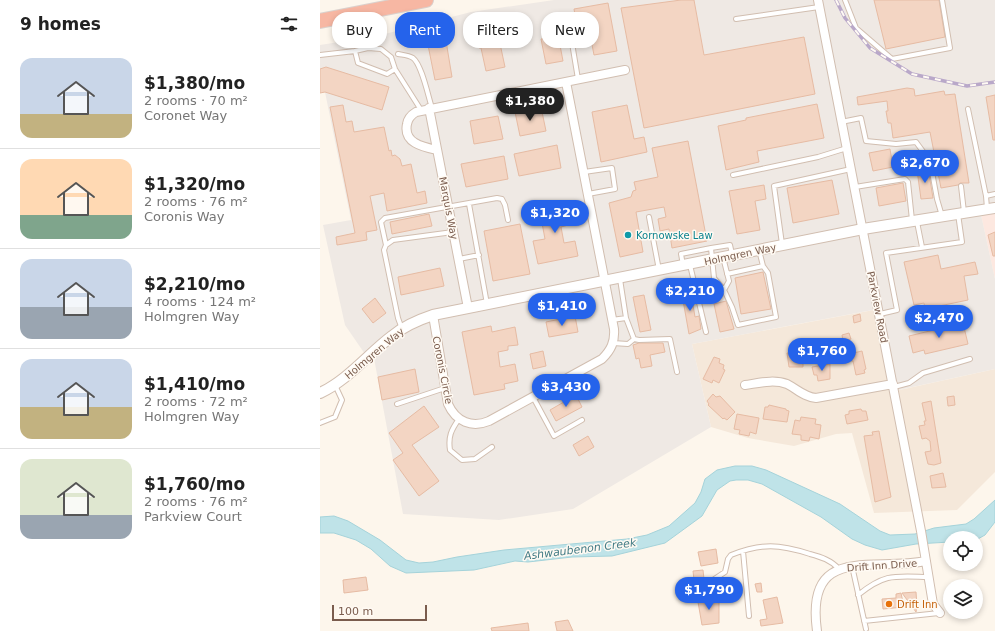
<!DOCTYPE html>
<meta charset="utf-8">
<style>
body{margin:0;font-family:"DejaVu Sans",sans-serif;background:#f2f2f2;color:#222;height:100vh;display:flex;flex-direction:column;font-size:15px;white-space:nowrap}
*{box-sizing:border-box;margin:0}
p{font-size:13px;color:#767676}
.icon{flex:none;width:22px;height:22px;fill:none;stroke:currentColor;stroke-width:2;stroke-linecap:round;stroke-linejoin:round}
.map{position:relative;flex:1;overflow:hidden}
.sheet{display:flex;flex-direction:column;background:#fff;width:320px}
.sheet>*{flex:none}
.guide{position:absolute;left:12px;top:12px;width:380px;height:36px;display:flex;gap:8px}
.fabs{position:absolute;left:623px;top:531px;display:grid;gap:8px}
.fabs a{display:grid;place-items:center;width:40px;height:40px;border-radius:50%;background:#fff;box-shadow:0 2px 6px #0003;font-size:20px}
.scale{position:absolute;left:12px;bottom:10px;width:95px;box-sizing:border-box;padding-left:4px;border:2px solid #7a5c4d;border-top:0;font-size:11px;line-height:14px;white-space:nowrap;color:#7a5c4d;-webkit-text-stroke:3px #fffaf3;paint-order:stroke}
.price{position:absolute;translate:-50% -34px;padding:0 9px;border-radius:14px;background:#2563eb;color:#fff;font-size:13px;line-height:26px;filter:drop-shadow(0 1px 2px #0008)}
.price::after{content:'';position:absolute;left:50%;top:24px;width:12px;height:9px;margin-left:-6px;background:inherit;clip-path:polygon(0 0,100% 0,50% 100%)}
.price.active{background:#222;color:#fff}
ul{padding:0;list-style:none}
li{display:flex;align-items:center;gap:12px;height:100px;padding:0 20px}
li+li{border-top:1px solid #e0e0e0}
li span{display:grid;place-items:center;flex:none;width:112px;height:80px;border-radius:12px;color:#555}
li>.icon{margin-inline-start:auto}
span .icon{width:48px;height:48px;fill:#fffc;stroke-width:1}
li b{font-size:17px}
h2{display:flex;justify-content:space-between;align-items:center;height:48px;padding:0 20px;font-size:17px}
.tag{padding:0 14px;border-radius:16px;background:#fff;box-shadow:0 2px 6px #0003;font-size:14px;line-height:36px}
.tag.active{background:#2563eb;color:#fff}
main{display:flex;flex:1;min-height:0}
.map>svg:first-child{display:block}
</style>
<main>
<section class="sheet">
<h2>9 homes<svg class="icon" aria-label="filters" viewBox="0 0 24 24"><path d="M4 7h16M4 17h16"/><circle cx="9" cy="7" r="2"/><circle cx="15" cy="17" r="2"/></svg></h2>
<ul>
<li><span style="background:linear-gradient(#c9d6e8 70%,#c2b280 0)"><svg class="icon" aria-label="home" viewBox="0 0 24 24"><path d="M3 11l9-7 9 7M6 9v11h12V9"/></svg></span><div><b>$1,380/mo</b><p>2 rooms · 70 m²</p><p>Coronet Way</p></div></li>
<li><span style="background:linear-gradient(#ffd9b3 70%,#7fa58c 0)"><svg class="icon" aria-label="home" viewBox="0 0 24 24"><path d="M3 11l9-7 9 7M6 9v11h12V9"/></svg></span><div><b>$1,320/mo</b><p>2 rooms · 76 m²</p><p>Coronis Way</p></div></li>
<li><span style="background:linear-gradient(#c9d6e8 60%,#9aa5b1 0)"><svg class="icon" aria-label="home" viewBox="0 0 24 24"><path d="M3 11l9-7 9 7M6 9v11h12V9"/></svg></span><div><b>$2,210/mo</b><p>4 rooms · 124 m²</p><p>Holmgren Way</p></div></li>
<li><span style="background:linear-gradient(#c9d6e8 60%,#c2b280 0)"><svg class="icon" aria-label="home" viewBox="0 0 24 24"><path d="M3 11l9-7 9 7M6 9v11h12V9"/></svg></span><div><b>$1,410/mo</b><p>2 rooms · 72 m²</p><p>Holmgren Way</p></div></li>
<li><span style="background:linear-gradient(#dfe7d0 70%,#9aa5b1 0)"><svg class="icon" aria-label="home" viewBox="0 0 24 24"><path d="M3 11l9-7 9 7M6 9v11h12V9"/></svg></span><div><b>$1,760/mo</b><p>2 rooms · 76 m²</p><p>Parkview Court</p></div></li>
</ul>
</section>
<div class="map">
<svg width="675" height="631" viewBox="0 0 675 631">
<rect width="100%" height="100%" fill="#fdf6ec"/>
<path fill="#f5e8da" d="M559,309L575,391L675,369V472L637,510L554,513L532,433L516,434L474,446L428,438L391,427L372,344Z"/>
<path fill="#fde8e0" d="M675,208V279L660,210Z"/>
<path fill="#efe9e4" d="M234,0H675V208L660,210L675,279V369L574,391L558,309L372,344L391,427L253,509L179,520L83,514L53,353L47,357L25,325L3,225L31,220L5,92L0,93V45L57,36L151,12Z"/>
<path fill="#bfe3e8" stroke="#a5d3da" d="M415,466H432L446,470L520,504L560,531L570,535L595,534L614,528L646,524L654,519L675,500V522L665,535L656,540V538H630V542L596,544L562,550L545,545L532,539L501,517L442,484L428,480H416L410,481L397,490L382,516L345,543L292,556L252,557L208,562L195,561L154,570L86,573L70,566L51,549L36,540L14,533H0V517L14,516L28,521L60,540L86,560L99,563L113,562L137,557L184,550L307,539L327,535L349,526L375,503L381,492L385,479L397,470Z"/>
<path fill="#f3d5c3" stroke="#e6bba3" d="M361,0H374L384,55L484,37L495,94L324,128L301,8Z
M554,0H619L625,37L566,49Z
M288,3L297,51L274,55L267,19L256,21L254,9Z
M176,25L185,67L166,71L161,48H159L157,40L159,37L157,28Z
M247,34L248,39L239,40L243,61L226,64L221,39Z
M126,41L132,77L115,80L108,45Z
M6,67L69,87L62,110L5,92L0,93V69Z
M587,88L594,89L595,96L624,91L625,95L635,94L649,183H640L638,185L621,188L610,132L573,138L571,123H568L566,111H568L567,101L538,105L537,97Z
M675,95V140H673L666,97Z
M497,104L504,138L437,151L439,162L406,170L398,126L426,120V118Z
M23,105L26,122L32,121L34,132L64,127L69,151L71,150L72,156L75,155L80,159L82,166L91,164L97,193L105,191L107,203L67,211L64,193L50,196L57,230L46,232L47,240L17,245L16,237L35,233L10,107Z
M307,105L314,139L324,137L327,152L281,162L272,112Z
M221,107L226,131L200,136L195,112Z
M178,116L183,139L154,144L150,121Z
M368,141L387,241L352,248L349,229L340,231L338,219L346,217L344,207L316,212L323,252L300,257L289,203L311,197L313,191L316,190L314,182L338,177L332,148Z
M237,145L241,168L199,176L194,154Z
M570,149L573,167L553,171L549,153Z
M184,156L188,179L146,187L141,164Z
M608,168L613,198L601,199L597,170Z
M512,180L519,214L473,223L467,188Z
M583,183L586,201L559,206L556,188Z
M444,185L446,199L435,201L440,230L417,234L409,191Z
M248,201L252,224L241,227L244,243L255,241L258,256L218,264L213,241L225,239L219,207Z
M109,214L112,226L72,234L70,222Z
M200,224L210,274L173,281L164,231Z
M675,232V256H673L668,235Z
M618,255L621,269L655,262L658,274L644,276L648,300L605,309L604,303L594,305L584,262Z
M120,268L124,286L81,295L78,277Z
M443,272L451,309L421,314L415,278Z
M370,287L375,317L379,316L381,329L369,334L361,289Z
M324,295L331,330L320,332L313,297Z
M55,298L66,313L53,323L42,309Z
M406,301L414,329L400,332L394,304Z
M540,314L541,321L534,323L533,316Z
M255,316L258,332L229,337L226,322Z
M643,323L648,344L605,354L604,350L593,353L589,336Z
M171,326L172,332L195,327L198,345L188,346V350L178,352L180,367L195,364L198,381L184,384L185,389L154,395L142,332Z
M529,333L531,339L523,341L522,335Z
M319,343H343L345,352L330,355L332,366L321,368L319,358L316,359L313,345Z
M223,351L226,366L213,369L210,354Z
M542,351L546,369L544,370L545,373L536,375L533,361H531L529,354Z
M483,352V367H469L467,353Z
M394,357L400,359L399,363L404,365L403,369L405,370L399,383L393,380L392,383L383,379Z
M510,364V379L498,381L497,375H494L492,367Z
M95,369L99,392L62,400L58,377Z
M393,394L396,397L400,396L415,412L407,420L404,418L403,419L388,405L389,404L387,401Z
M256,395L262,407L236,421L230,410Z
M634,396L635,405L628,406L627,397Z
M611,401L621,463L614,465L608,464L605,452L611,451L610,441L606,438L602,439L599,426L605,425L604,421H606L602,403Z
M449,405L466,409V410L469,411L467,422L443,419L445,407H448Z
M104,406L119,427L92,445L119,481L99,496L73,460L83,453L69,433Z
M541,409L542,411H546L548,420L527,424L525,415L529,414V411Z
M417,414L439,418L436,434L430,432L429,436L419,434L420,430L414,429Z
M481,417L496,419L495,424L501,425L499,439L490,437L489,441L481,440V435L472,434L475,420L480,421Z
M559,431L571,497L555,502L544,436L553,435L552,432Z
M268,436L274,447L259,456L253,445Z
M623,473L626,487L612,488L610,476Z
M396,549L398,563L381,566L378,552Z
M383,570L384,579L374,580L373,571Z
M46,577L48,590L24,593L23,580Z
M369,581L371,593L362,594L361,582Z
M441,583L442,592H437L435,584Z
M596,592L597,606L596,612L582,593Z
M581,593L584,607L563,609L562,599L576,598V594Z
M391,597V600L399,599V623L382,625L378,602L385,601L384,598Z
M457,597L463,623L441,626L440,620L447,619L443,600Z
M248,620L253,631H237L235,622Z
M208,623L209,631H172L171,628Z"/>
<g fill="none" stroke-linecap="round" stroke-linejoin="round">
<g stroke="#d1beb0" stroke-width="6">
<path id="service" d="M525,0L536,28L572,59L630,48L622,0
M416,19L499,7
M249,25L258,79
M35,51L38,63L67,74L75,69
M78,54C83,55 88,55 93,58C102,65 108,96 112,108
M0,55L35,51L48,48L61,49L71,57L75,69L101,110
M648,109L666,196
M521,122L541,118L546,141L576,144L596,142L610,161L617,199L622,216
M264,172L292,168L295,189L268,194
M413,175L498,157L527,148
M641,186L644,212
M535,187L585,179L588,182L592,220
M149,204L167,304
M667,208L666,196L675,194
M329,217L339,270
M597,222L602,247
M462,244L454,186L531,169
M66,245L61,222L65,218L177,198L182,199L185,205L188,220
M391,248L410,245L412,254
M139,259L159,255
M363,265L361,254L391,248L394,278L404,290L409,281L403,257
M370,265L386,332
M407,274L443,266L439,250
M300,279L306,318L314,339L319,340L350,339L357,372
M404,290L412,307L418,325L456,317L448,273L443,266
M560,314L577,310L566,253L642,242L638,214
M292,320L306,318
M82,329L78,318L64,250L66,245L73,240L133,232
M293,343L308,344L314,339
M574,387L589,383L603,373L650,359
M213,397L234,436L262,420
M77,404L125,388
M139,419C131,430 128,437 130,450L142,460L155,459L172,447
M0,423L15,417L22,400L15,385
M423,551L429,616
M532,566L546,629
M389,594L387,584L405,572L408,559L411,555C442,543 459,544 490,554C501,557 511,560 519,569
M538,595C565,573 575,576 608,577
M544,621L619,613"/>
</g>
<g stroke="#d1beb0" stroke-width="10">
<path id="minor" d="M498,0L601,531L613,604L620,613
M109,108L148,308
M117,150C103,147 83,143 87,124C88,118 91,115 96,112L305,70
M113,315L128,404C136,422 152,428 169,421L282,359C291,350 295,342 294,329L246,82
M425,385C439,383 454,379 467,384C477,389 484,397 496,398L573,384
M497,631C485,544 551,572 606,561"/>
</g>
<g stroke="#d1beb0" stroke-width="12">
<path id="tertiary" d="M0,393C28,380 48,354 72,336C84,326 98,320 113,315L543,229L675,208"/>
</g>
<g stroke="#dad1cd" stroke-width="16">
<path id="motorway" d="M0,21L106,0"/>
</g>
<use href="#service" stroke="#fff" stroke-width="4"/>
<use href="#minor" stroke="#fff" stroke-width="8"/>
<use href="#tertiary" stroke="#fff" stroke-width="10"/>
<use href="#motorway" stroke="#f7b7a3" stroke-width="14"/>
<g stroke="#b9a8c9" stroke-width="3.5">
<path id="rail" d="M516,0L525,18L550,48L592,74L647,86L675,82"/>
</g>
<use href="#rail" stroke="#fffaf3" stroke-width="2" stroke-dasharray="6" stroke-linecap="butt"/>
</g>
<circle fill="#0f9aa8" stroke="#fffaf3" stroke-width="1.5" cx="308" cy="235" r="4"/>
<circle fill="#e8710a" stroke="#fffaf3" stroke-width="1.5" cx="569" cy="604" r="4"/>
<g text-anchor="middle" stroke-width="3" stroke-linejoin="round" paint-order="stroke">
<g font-size="10" fill="#7a5c4d" stroke="#fffaf3">
<text transform="translate(129 208) rotate(79)" y="4">Marquis Way</text>
<text transform="translate(420 254) rotate(-12)" y="4">Holmgren Way</text>
<text transform="translate(558 307) rotate(79)" y="4">Parkview Road</text>
<text transform="translate(54 353) rotate(-40)" y="4">Holmgren Way</text>
<text transform="translate(123 370) rotate(79)" y="4">Coronis Circle</text>
<text transform="translate(562 565) rotate(-4)" y="4">Drift Inn Drive</text>
</g>
<g font-size="10" fill="#0d838f" stroke="#fffaf3" text-anchor="start">
<text x="316" y="239">Kornowske Law</text>
</g>
<g font-size="10" fill="#c56008" stroke="#fffaf3" text-anchor="start">
<text x="577" y="608">Drift Inn</text>
</g>
<g font-size="11" font-style="italic" fill="#437c86" stroke="#fffaf3">
<text transform="translate(260 549) rotate(-7)" y="4">Ashwaubenon Creek</text>
</g>
</g>
</svg>
<div class="fabs">
<a><svg class="icon" aria-label="locate" viewBox="0 0 24 24"><circle cx="12" cy="12" r="6"/><path d="M12 2v4M12 18v4M2 12h4M18 12h4"/></svg></a>
<a><svg class="icon" aria-label="layers" viewBox="0 0 24 24"><path d="M12 4l9 5-9 5-9-5zM3 14l9 5 9-5"/></svg></a>
</div>
<div class="scale">100 m</div>
<b class="price active" style="left:210px;top:122px">$1,380</b>
<b class="price" style="left:605px;top:184px">$2,670</b>
<b class="price" style="left:235px;top:234px">$1,320</b>
<b class="price" style="left:370px;top:312px">$2,210</b>
<b class="price" style="left:242px;top:327px">$1,410</b>
<b class="price" style="left:619px;top:339px">$2,470</b>
<b class="price" style="left:502px;top:372px">$1,760</b>
<b class="price" style="left:246px;top:408px">$3,430</b>
<b class="price" style="left:389px;top:611px">$1,790</b>
<div class="guide">
<a class="tag">Buy</a>
<a class="tag active">Rent</a>
<a class="tag">Filters</a>
<a class="tag">New</a>
</div>
</div>
</main>
